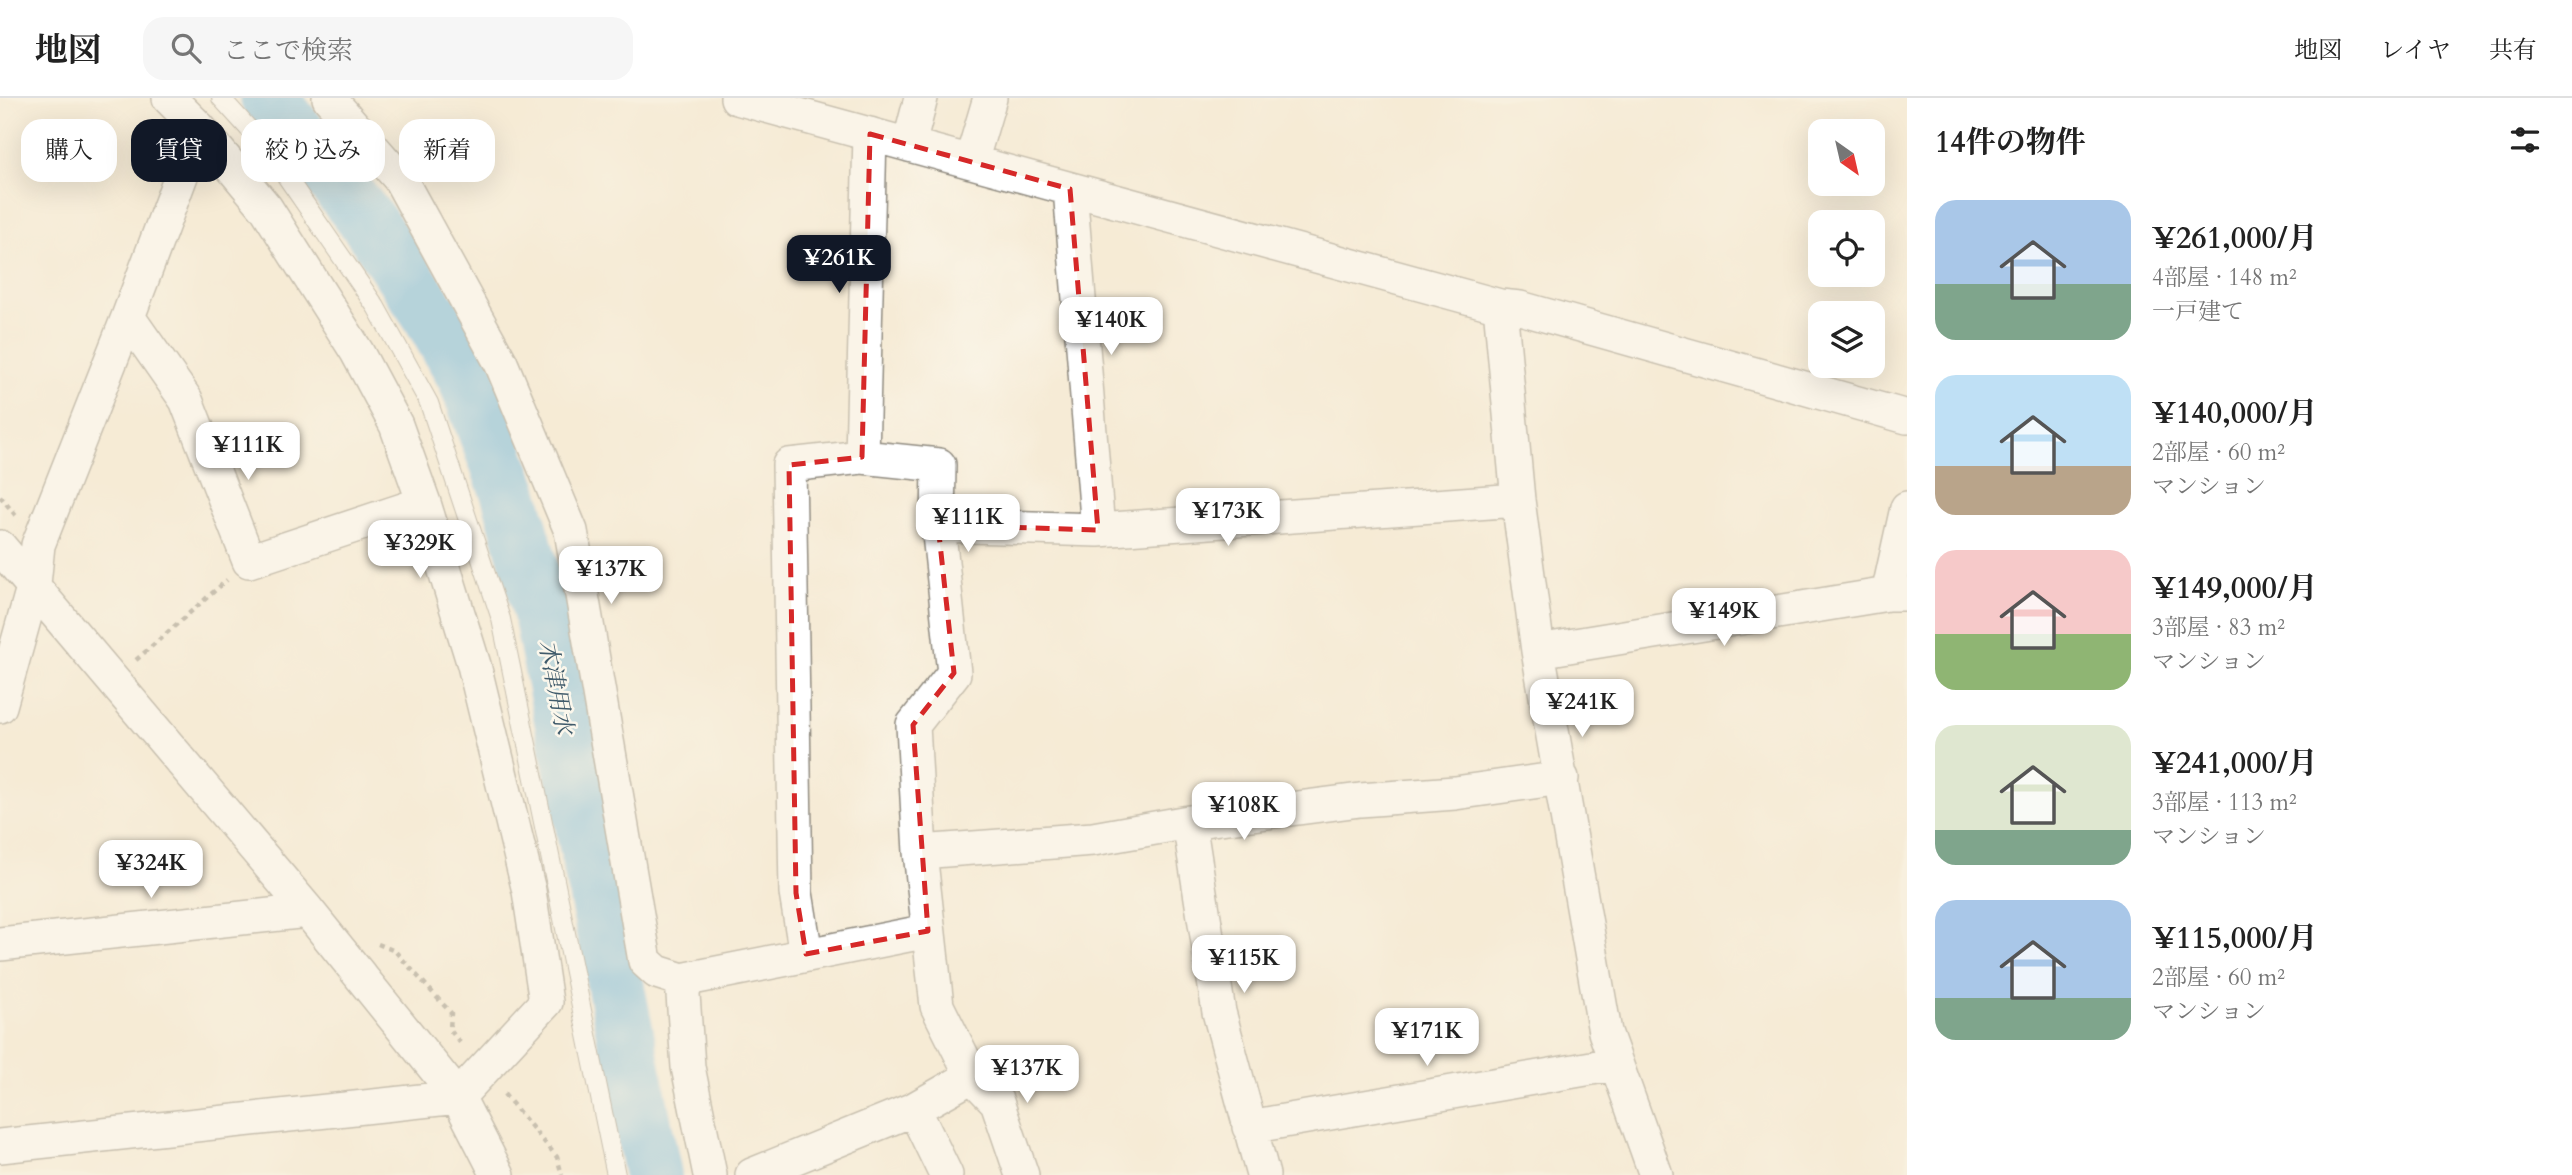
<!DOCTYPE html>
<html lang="ja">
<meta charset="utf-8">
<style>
body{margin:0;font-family:Cardo,"Noto Serif JP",serif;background:#f6f6f6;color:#222;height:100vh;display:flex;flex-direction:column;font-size:26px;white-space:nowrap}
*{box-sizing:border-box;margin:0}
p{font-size:23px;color:#767676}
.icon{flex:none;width:38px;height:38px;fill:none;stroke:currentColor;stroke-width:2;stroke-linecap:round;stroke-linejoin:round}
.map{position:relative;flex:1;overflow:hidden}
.sheet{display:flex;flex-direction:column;background:#fff;width:665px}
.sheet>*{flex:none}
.top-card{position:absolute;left:21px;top:21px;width:665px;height:63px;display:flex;gap:14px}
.needle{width:46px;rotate:146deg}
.controls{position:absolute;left:1808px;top:21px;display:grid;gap:14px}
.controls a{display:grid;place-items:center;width:77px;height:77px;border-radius:14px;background:#fff;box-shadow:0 7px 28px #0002;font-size:35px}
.price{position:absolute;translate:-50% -60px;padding:0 16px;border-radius:14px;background:#fff;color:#222;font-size:23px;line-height:46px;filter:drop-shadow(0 2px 4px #0008)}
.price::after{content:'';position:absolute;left:50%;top:42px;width:21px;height:16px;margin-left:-10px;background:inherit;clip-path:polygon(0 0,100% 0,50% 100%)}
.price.selected{background:#111827;color:#fff}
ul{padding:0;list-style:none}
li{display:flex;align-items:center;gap:21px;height:175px;padding:0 28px}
li span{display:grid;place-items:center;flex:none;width:196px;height:140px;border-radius:21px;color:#555}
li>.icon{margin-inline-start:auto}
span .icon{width:84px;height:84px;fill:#fffc;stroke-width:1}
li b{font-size:30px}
h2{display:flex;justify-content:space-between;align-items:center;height:84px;padding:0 28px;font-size:30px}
.tag{padding:0 24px;border-radius:21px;background:#fff;box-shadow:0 7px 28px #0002;font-size:24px;line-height:63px}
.tag.selected{background:#111827;color:#fff}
header{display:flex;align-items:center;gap:42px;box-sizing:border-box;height:98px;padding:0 35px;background:#fff;border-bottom:2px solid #e0e0e0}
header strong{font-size:33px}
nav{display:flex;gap:38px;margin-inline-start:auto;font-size:24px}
.search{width:490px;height:63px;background:#f6f6f6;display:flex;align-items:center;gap:18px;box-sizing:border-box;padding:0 24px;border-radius:21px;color:#767676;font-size:26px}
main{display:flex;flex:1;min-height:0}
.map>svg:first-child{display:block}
</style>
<header>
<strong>地図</strong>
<div class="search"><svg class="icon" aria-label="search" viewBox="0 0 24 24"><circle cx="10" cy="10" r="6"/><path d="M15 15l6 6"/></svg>ここで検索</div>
<nav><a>地図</a><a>レイヤ</a><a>共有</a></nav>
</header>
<main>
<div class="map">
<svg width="1907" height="1077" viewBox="0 0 1907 1077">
<rect width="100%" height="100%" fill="#fbf7ec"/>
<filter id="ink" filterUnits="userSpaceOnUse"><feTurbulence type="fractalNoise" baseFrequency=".0143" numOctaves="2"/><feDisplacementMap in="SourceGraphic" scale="14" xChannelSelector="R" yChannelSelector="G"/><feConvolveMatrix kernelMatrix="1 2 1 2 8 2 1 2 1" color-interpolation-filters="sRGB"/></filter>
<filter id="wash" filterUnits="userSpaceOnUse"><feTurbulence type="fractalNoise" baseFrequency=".00686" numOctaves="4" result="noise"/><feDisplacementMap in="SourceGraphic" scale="28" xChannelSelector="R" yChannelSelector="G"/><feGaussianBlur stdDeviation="1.57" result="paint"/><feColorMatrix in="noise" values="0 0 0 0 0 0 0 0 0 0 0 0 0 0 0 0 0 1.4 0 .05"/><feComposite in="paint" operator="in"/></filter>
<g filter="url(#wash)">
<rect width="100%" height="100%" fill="#f6ebd6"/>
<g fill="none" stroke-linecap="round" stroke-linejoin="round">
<path stroke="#68b5e1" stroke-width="58" d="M269,0L370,127L431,217L466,279L510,396L542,516L653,1077"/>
</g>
</g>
<g filter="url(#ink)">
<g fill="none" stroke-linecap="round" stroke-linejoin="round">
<g stroke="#908b80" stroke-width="20">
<path id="service" d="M221,0L268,52L376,209L429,305L501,521L616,1077"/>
</g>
<g stroke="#908b80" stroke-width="36">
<path id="minor" d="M329,0L400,81L501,265L571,433L645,863L657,874L682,882L688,969L710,1077
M737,0L1500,208L1520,210L1907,319
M909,47L921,0
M971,64L990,0
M1070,91L1098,432
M1500,208L1518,402L1538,553L1605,934L1656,1077
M128,219L186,302L249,463L424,405
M862,359L870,36
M938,427L1098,432L1518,402
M0,449L308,813L458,999L498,1077
M1888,496L1907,410
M1538,553L1888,496H1907
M0,608L34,486L38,447L128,219L199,30
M1189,724L1219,914L1263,1077
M920,754L1093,741L1189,724L1360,702L1455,695L1562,680
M0,846L308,813
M682,882L928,833
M972,978L997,1004L1022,1077
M914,1011L946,1077
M1249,1029L1615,966
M0,1048L458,999L546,904L529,793L474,567L424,405L396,327L357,254L266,110L199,30L169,0
M752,1077L914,1011L972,978L937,908L920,754L913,627L954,575L938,427L939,367L862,359L789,367L796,795L806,856"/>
</g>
<path stroke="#908b80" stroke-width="4.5" stroke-dasharray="5 5" stroke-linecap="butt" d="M0,398L16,418
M136,562L227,482
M378,846L395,853L451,915L450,932L462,947
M504,996L557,1059L562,1077"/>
<use href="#service" stroke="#fff" stroke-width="18"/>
<use href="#minor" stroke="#fff" stroke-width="33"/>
</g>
</g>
<path d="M0 0H1907V1077H0ZM870,36L1070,91L1098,432L938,427L954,575L913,627L928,833L806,856L796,795L789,367L862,359Z" fill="#f6ebd6" fill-opacity=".55" fill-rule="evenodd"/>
<path fill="none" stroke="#d62828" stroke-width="5" stroke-dasharray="14 9" stroke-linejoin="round" d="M870,36L1070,91L1098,432L938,427L954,575L913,627L928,833L806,856L796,795L789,367L862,359Z"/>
<g text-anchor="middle" stroke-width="5" stroke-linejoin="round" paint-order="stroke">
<g font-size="24" font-style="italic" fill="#405b6b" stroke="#fbf7ec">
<text transform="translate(556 589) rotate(79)" y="8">木津用水</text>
</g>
</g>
</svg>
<div class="controls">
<a><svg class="needle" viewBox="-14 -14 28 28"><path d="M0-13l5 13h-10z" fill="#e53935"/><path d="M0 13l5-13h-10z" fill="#767676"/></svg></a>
<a><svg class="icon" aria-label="locate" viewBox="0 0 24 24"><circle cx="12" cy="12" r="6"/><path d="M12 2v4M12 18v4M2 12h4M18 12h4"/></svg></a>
<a><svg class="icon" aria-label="layers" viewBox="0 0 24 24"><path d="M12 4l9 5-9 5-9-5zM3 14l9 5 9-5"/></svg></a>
</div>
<b class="price selected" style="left:839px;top:197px">¥261K</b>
<b class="price" style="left:1111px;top:259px">¥140K</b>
<b class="price" style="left:248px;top:384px">¥111K</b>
<b class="price" style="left:1228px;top:450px">¥173K</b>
<b class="price" style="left:968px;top:456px">¥111K</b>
<b class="price" style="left:420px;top:482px">¥329K</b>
<b class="price" style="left:611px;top:508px">¥137K</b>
<b class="price" style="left:1724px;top:550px">¥149K</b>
<b class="price" style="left:1582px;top:641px">¥241K</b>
<b class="price" style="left:1244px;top:744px">¥108K</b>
<b class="price" style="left:151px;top:802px">¥324K</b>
<b class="price" style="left:1244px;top:897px">¥115K</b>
<b class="price" style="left:1427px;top:970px">¥171K</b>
<b class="price" style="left:1027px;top:1007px">¥137K</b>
<div class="top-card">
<a class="tag">購入</a>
<a class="tag selected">賃貸</a>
<a class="tag">絞り込み</a>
<a class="tag">新着</a>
</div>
</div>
<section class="sheet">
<h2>14件の物件<svg class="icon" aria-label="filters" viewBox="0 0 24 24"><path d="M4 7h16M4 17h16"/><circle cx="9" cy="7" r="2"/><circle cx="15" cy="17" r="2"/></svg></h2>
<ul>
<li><span style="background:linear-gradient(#a9c7e8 60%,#7fa58c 0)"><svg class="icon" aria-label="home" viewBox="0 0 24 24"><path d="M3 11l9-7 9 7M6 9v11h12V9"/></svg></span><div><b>¥261,000/月</b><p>4部屋 · 148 m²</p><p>一戸建て</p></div></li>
<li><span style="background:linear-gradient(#bfe0f5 65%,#b9a48a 0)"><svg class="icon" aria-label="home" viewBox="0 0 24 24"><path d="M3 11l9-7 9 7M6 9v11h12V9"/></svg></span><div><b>¥140,000/月</b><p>2部屋 · 60 m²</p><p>マンション</p></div></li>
<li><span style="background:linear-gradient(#f6c9c9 60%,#8fb573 0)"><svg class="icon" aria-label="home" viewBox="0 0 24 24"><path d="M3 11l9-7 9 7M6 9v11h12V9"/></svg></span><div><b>¥149,000/月</b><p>3部屋 · 83 m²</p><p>マンション</p></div></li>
<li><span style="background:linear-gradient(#dfe7d0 75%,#7fa58c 0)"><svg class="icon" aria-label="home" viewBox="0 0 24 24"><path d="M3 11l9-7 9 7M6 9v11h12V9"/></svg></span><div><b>¥241,000/月</b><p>3部屋 · 113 m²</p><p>マンション</p></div></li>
<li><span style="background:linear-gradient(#a9c7e8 70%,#7fa58c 0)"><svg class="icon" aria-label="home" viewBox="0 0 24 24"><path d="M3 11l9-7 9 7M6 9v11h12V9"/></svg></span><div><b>¥115,000/月</b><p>2部屋 · 60 m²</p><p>マンション</p></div></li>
</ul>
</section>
</main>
